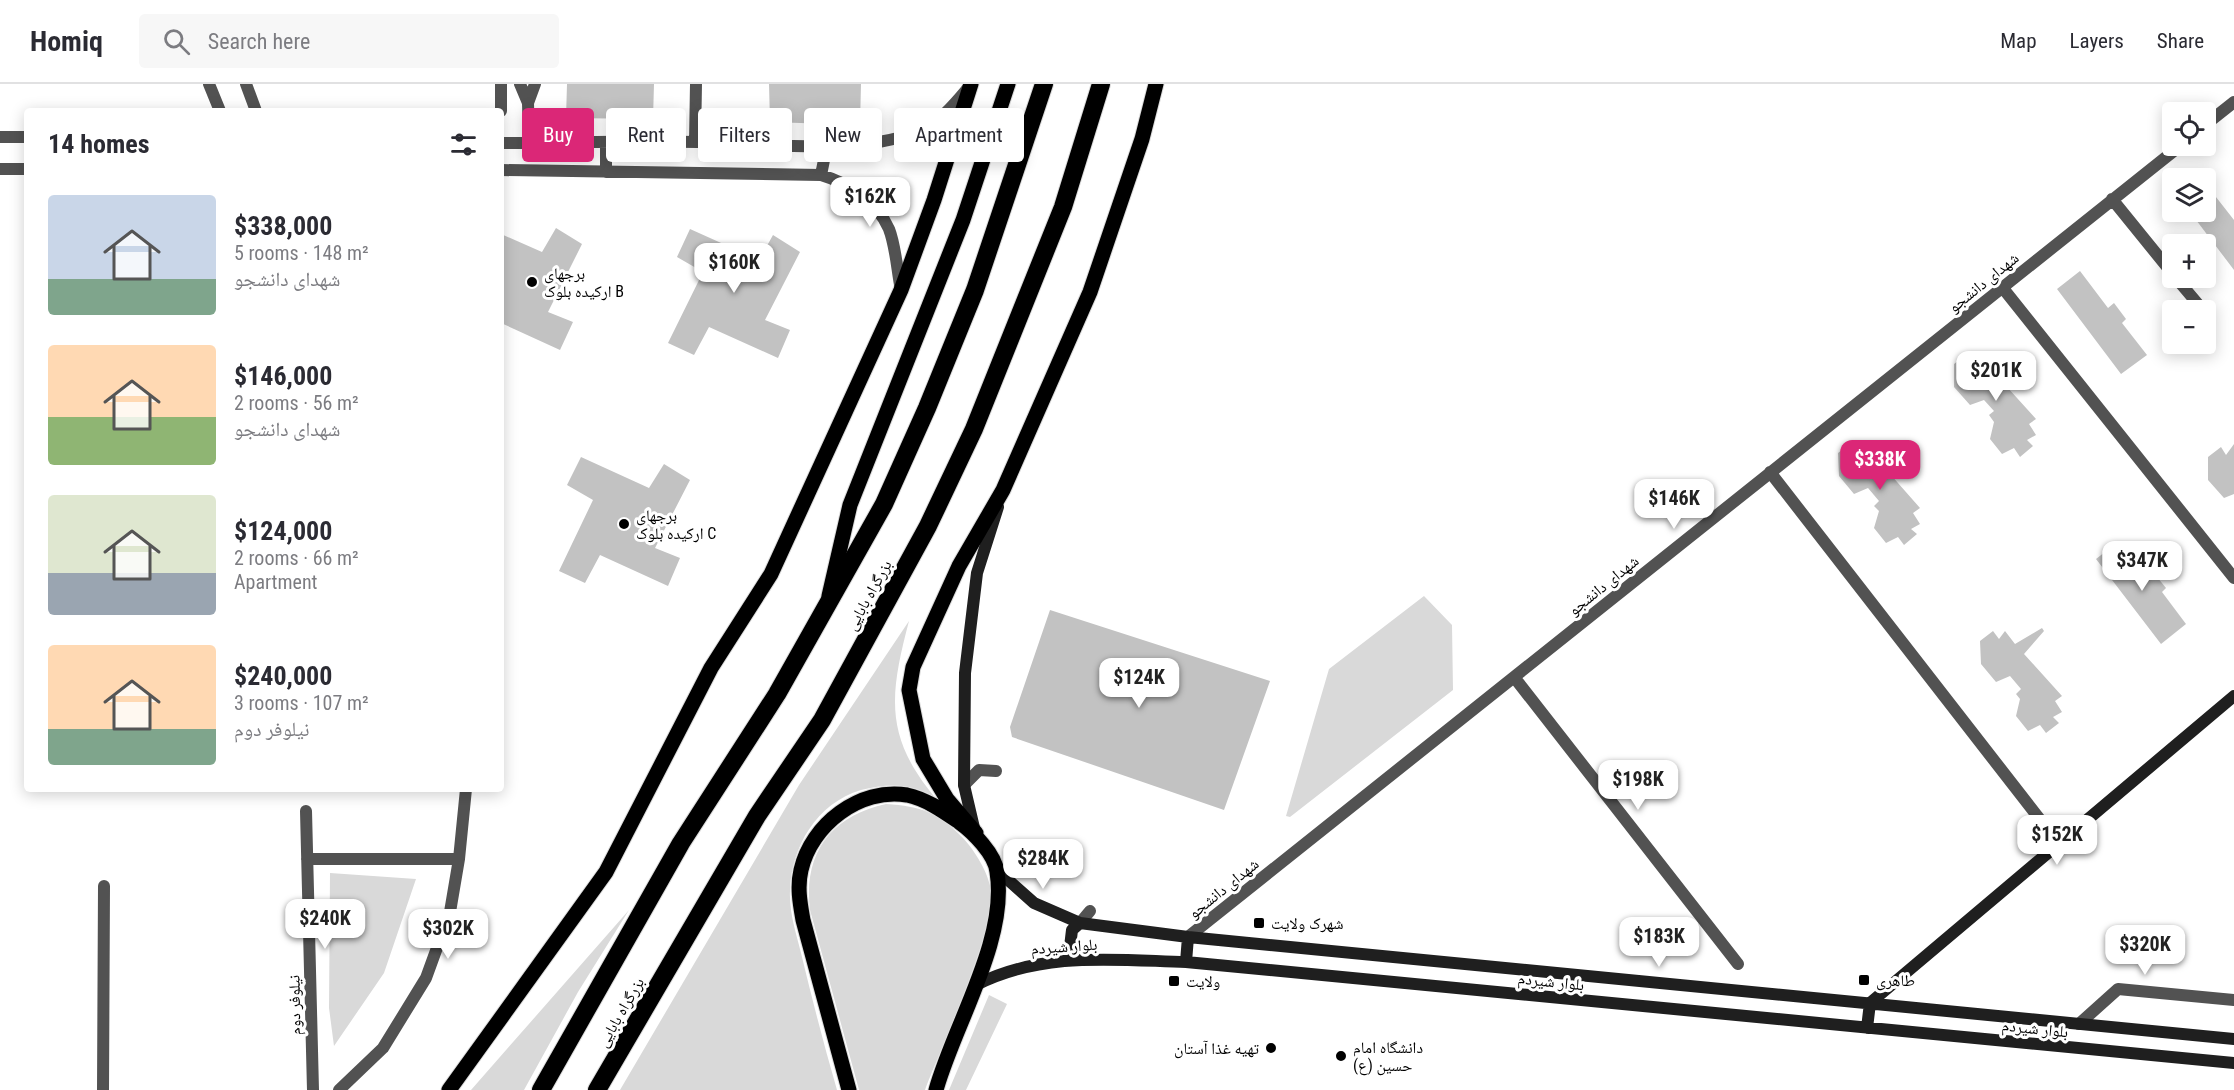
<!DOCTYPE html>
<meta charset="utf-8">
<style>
body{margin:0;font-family:"Roboto Condensed","Noto Naskh Arabic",sans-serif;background:#f7f7f7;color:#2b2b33;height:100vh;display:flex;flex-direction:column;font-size:22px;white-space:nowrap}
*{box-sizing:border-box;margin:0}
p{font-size:20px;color:#7c7c81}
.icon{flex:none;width:33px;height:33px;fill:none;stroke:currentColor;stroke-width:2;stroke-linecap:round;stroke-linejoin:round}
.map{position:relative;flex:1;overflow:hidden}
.panel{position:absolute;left:24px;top:24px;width:480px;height:684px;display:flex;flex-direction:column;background:#fff;border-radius:6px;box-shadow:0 3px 15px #0003}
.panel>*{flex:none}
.guide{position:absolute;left:522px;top:24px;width:570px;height:54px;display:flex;gap:12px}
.controls{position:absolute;left:2162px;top:18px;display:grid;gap:12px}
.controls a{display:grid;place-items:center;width:54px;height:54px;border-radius:6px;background:#fff;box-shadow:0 3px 15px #0003;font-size:30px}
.price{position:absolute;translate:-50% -51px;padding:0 14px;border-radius:12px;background:#fff;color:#222;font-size:20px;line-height:39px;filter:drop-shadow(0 2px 3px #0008)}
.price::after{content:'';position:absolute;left:50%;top:36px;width:18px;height:14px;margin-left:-9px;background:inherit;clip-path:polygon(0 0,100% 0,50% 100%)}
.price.active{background:#db2777;color:#fff}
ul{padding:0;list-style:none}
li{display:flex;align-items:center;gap:18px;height:150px;padding:0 24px}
li span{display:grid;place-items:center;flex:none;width:168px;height:120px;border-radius:6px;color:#555}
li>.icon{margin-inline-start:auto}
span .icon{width:72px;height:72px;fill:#fffc;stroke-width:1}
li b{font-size:26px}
h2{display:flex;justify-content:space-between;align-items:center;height:72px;padding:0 24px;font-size:26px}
.chip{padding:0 21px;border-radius:6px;background:#fff;box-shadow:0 3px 15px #0003;font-size:21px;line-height:54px}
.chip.active{background:#db2777;color:#fff}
header{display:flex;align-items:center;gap:36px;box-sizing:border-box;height:84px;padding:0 30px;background:#fff;border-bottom:2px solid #e1e1e2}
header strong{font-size:28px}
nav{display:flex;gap:33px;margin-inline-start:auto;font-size:21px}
.search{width:420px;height:54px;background:#f7f7f7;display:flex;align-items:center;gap:15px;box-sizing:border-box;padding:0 21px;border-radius:6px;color:#7c7c81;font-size:22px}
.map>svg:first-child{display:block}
</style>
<header>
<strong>Homiq</strong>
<div class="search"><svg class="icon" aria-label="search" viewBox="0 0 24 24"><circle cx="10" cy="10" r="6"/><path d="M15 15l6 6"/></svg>Search here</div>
<nav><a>Map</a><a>Layers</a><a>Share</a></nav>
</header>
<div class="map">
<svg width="2234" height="1006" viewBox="0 0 2234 1006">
<rect width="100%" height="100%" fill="#fff"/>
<path fill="#d9d9d9" d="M1424,512L1452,541L1453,606L1290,733L1286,732L1329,585Z
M909,537C889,613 884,654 938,717C916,698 888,699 861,706C817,719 791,763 790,807C789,828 796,849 801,869C812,915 824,961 837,1006H620L799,701Z
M886,720C921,722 939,729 963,754C975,767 988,788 991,806C996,846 941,963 925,1006H859L810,826C803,769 831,732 886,720Z
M330,789L416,795L384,889L334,962L329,924Z
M629,826L578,908L524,1006H471Z
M989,911L1007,920L966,1006H949Z"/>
<path fill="#c2c2c2" d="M567,0H654L653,35L566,34Z
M769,0H861L860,41L770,38Z
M2205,99L2234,136V186L2190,128H2205Z
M556,144L582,160L548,228L573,238L560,266L501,239V150L542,168Z
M690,145L759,176L773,151L800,168L765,236L790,246L778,274L709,243L694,271L668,259L703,188L677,173Z
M2080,187L2108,224L2114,219L2126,235L2122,239L2147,271L2121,290L2057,205Z
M2016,268L2018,271L1998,293L2036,335L2029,340L2036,351L2027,356L2033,362L2020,373L2014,364L2002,370L1990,355L1994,338L1989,331L1994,327L1984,316L1970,321L1954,303V280L1967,270L1973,278L1979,270L1989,283Z
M1901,356L1903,357L1883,382L1920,424L1913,429L1920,440L1911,445L1917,450L1904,461L1898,453L1886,459L1874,444L1879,427L1874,422L1879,417L1868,404L1854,410L1839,392L1838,369L1851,359L1857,366L1863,359L1873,372Z
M2234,360V410L2224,414L2208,396V373L2221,363L2226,371Z
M581,373L649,404L664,380L690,396L655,464L680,474L668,502L600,471L585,499L559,487L593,416L567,401Z
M2119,457L2148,493L2153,488L2166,504L2162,508L2186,540L2161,560L2096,475Z
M1050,526L1270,597L1224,726L1012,653L1010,643Z
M2042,544L2044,547L2024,570L2062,612L2055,617L2062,628L2053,633L2059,639L2046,649L2040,641L2028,647L2016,632L2020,615L2016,610L2021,605L2010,592L1996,598L1981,580L1980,557L1993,547L1999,555L2005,547L2015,560Z"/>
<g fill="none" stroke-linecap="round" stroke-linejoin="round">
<g stroke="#dbdbdb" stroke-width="17">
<path id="primary" d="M829,512L850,421L963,136L1008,0
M976,749L947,715L923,675L909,606L913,583L959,482L1003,406L1090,208L1142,55L1156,0
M449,1006L606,788L711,584L771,490L901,206L934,116L971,0
M849,1006L803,836C800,819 797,803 801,786C811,741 860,703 907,711C926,715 943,727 959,738C973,748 995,770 997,788C1008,856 954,941 936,1006"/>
</g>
<g stroke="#dbdbdb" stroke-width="20">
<path id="highway" d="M541,1006L681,759L777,610L884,420L927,324L975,206L1044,0
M597,1006L757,732L822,636L928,442L974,345L1063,123L1101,0"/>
</g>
<path stroke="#525252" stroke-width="12" d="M209,0L220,27
M246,0L256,27
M520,0L528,19
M501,27V0
M2205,41L2234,18
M0,53H27
M695,58L696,0
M501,59C567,59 632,56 698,58C762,59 857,72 916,48C939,39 953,22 968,4
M529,59L528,19L535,0
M0,85H27
M501,86L821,91C848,99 877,117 889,145C896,163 897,187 901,206
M606,88V59
M821,91L827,61
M2112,115L2172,189
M2176,194L2203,226
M2002,203L2234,494
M1770,388L2059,760
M1514,593L1738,880
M964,701L979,686L996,687
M306,727L313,1006
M307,775H459
M1080,839L1090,827
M1188,853L2180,62
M2079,940L2118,905L2234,916
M103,1006L104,802
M339,1006L383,964L426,894L450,828L459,775L466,705"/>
<path stroke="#1f1f1f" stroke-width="12" d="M975,748L964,701L965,589L977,489L998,423
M997,786L1034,819L1080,839L1188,853L2234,955
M1077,875L1070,863L1072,846L1080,839
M1186,878L1188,853
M976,901C1043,867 1114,876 1186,878L2234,979
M1867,944L1870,919L2234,612"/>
<use href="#primary" stroke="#000" stroke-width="15"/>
<use href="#highway" stroke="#000" stroke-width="18"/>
</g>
<g fill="#000" stroke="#fff" stroke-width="2">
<circle cx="532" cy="198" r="6"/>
<circle cx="624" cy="440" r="6"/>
<rect x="1253" y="833" width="12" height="12" rx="3"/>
<rect x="1858" y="890" width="12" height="12" rx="3"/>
<rect x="1168" y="891" width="12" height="12" rx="3"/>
<circle cx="1271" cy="964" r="6"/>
<circle cx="1341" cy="972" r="6"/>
</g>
<g text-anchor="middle" stroke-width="6" stroke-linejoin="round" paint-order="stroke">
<g font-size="16" fill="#000" stroke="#fff" text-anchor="start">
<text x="544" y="195">برجهای<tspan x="544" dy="18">ارکیده بلوک B</tspan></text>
<text x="636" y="437">برجهای<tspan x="636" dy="18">ارکیده بلوک C</tspan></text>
<text x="1271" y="845">شهرک ولایت</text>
<text x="1876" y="902">طاهری</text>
<text x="1186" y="903">ولایت</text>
<text x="1353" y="969">دانشگاه امام<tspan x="1353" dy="18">حسین (ع)</tspan></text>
<text x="1259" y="970" text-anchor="end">تهیه غذا آستان</text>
</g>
<g font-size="16" fill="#000" stroke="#fff">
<text transform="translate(1983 198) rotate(-39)" y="6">شهدای دانشجو</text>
<text transform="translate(1603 501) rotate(-39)" y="6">شهدای دانشجو</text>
<text transform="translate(868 511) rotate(-61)" y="6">بزرگراه بابایی</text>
<text transform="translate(1223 804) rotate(-39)" y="6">شهدای دانشجو</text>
<text transform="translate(1064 862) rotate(-4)" y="6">بلوار شیردم</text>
<text transform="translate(1551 897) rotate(6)" y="6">بلوار شیردم</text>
<text transform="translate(294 921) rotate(-91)" y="6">نیلوفر دوم</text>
<text transform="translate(620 928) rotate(-60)" y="6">بزرگراه بابایی</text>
<text transform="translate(2035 944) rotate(6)" y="6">بلوار شیردم</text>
</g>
</g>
</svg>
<div class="controls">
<a><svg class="icon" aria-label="locate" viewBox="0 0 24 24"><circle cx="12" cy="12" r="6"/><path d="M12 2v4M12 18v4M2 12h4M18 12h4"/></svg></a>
<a><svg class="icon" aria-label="layers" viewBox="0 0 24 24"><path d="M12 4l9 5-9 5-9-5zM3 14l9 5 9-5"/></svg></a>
<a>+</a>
<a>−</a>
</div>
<b class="price" style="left:870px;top:144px">$162K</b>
<b class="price" style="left:734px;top:210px">$160K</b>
<b class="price" style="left:1996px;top:318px">$201K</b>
<b class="price active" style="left:1880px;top:407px">$338K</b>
<b class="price" style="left:1674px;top:446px">$146K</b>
<b class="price" style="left:2142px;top:508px">$347K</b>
<b class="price" style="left:1139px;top:625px">$124K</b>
<b class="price" style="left:1638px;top:727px">$198K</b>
<b class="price" style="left:2057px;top:782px">$152K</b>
<b class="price" style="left:1043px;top:806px">$284K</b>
<b class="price" style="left:325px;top:866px">$240K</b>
<b class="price" style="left:448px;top:876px">$302K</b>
<b class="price" style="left:1659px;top:884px">$183K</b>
<b class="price" style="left:2145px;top:892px">$320K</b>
<div class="guide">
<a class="chip active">Buy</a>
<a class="chip">Rent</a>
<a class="chip">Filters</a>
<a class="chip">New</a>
<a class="chip">Apartment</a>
</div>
<section class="panel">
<h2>14 homes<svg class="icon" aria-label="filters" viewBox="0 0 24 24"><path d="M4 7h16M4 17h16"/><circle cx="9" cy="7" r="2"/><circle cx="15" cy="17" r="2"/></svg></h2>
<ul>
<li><span style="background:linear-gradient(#c9d6e8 70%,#7fa58c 0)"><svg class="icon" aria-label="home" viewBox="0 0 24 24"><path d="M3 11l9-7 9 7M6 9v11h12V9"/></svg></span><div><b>$338,000</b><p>5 rooms · 148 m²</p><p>شهدای دانشجو</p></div></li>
<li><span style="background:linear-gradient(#ffd9b3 60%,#8fb573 0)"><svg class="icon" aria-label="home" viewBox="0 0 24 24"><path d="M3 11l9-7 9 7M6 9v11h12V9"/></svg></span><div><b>$146,000</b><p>2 rooms · 56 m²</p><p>شهدای دانشجو</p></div></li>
<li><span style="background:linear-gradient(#dfe7d0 65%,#9aa5b1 0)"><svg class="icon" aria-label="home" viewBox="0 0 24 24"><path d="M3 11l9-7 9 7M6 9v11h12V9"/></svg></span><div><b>$124,000</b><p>2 rooms · 66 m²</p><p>Apartment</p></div></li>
<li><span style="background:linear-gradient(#ffd9b3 70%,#7fa58c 0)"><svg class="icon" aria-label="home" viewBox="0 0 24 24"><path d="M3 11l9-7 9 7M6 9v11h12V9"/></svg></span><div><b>$240,000</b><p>3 rooms · 107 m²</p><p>نیلوفر دوم</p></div></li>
</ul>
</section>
</div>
